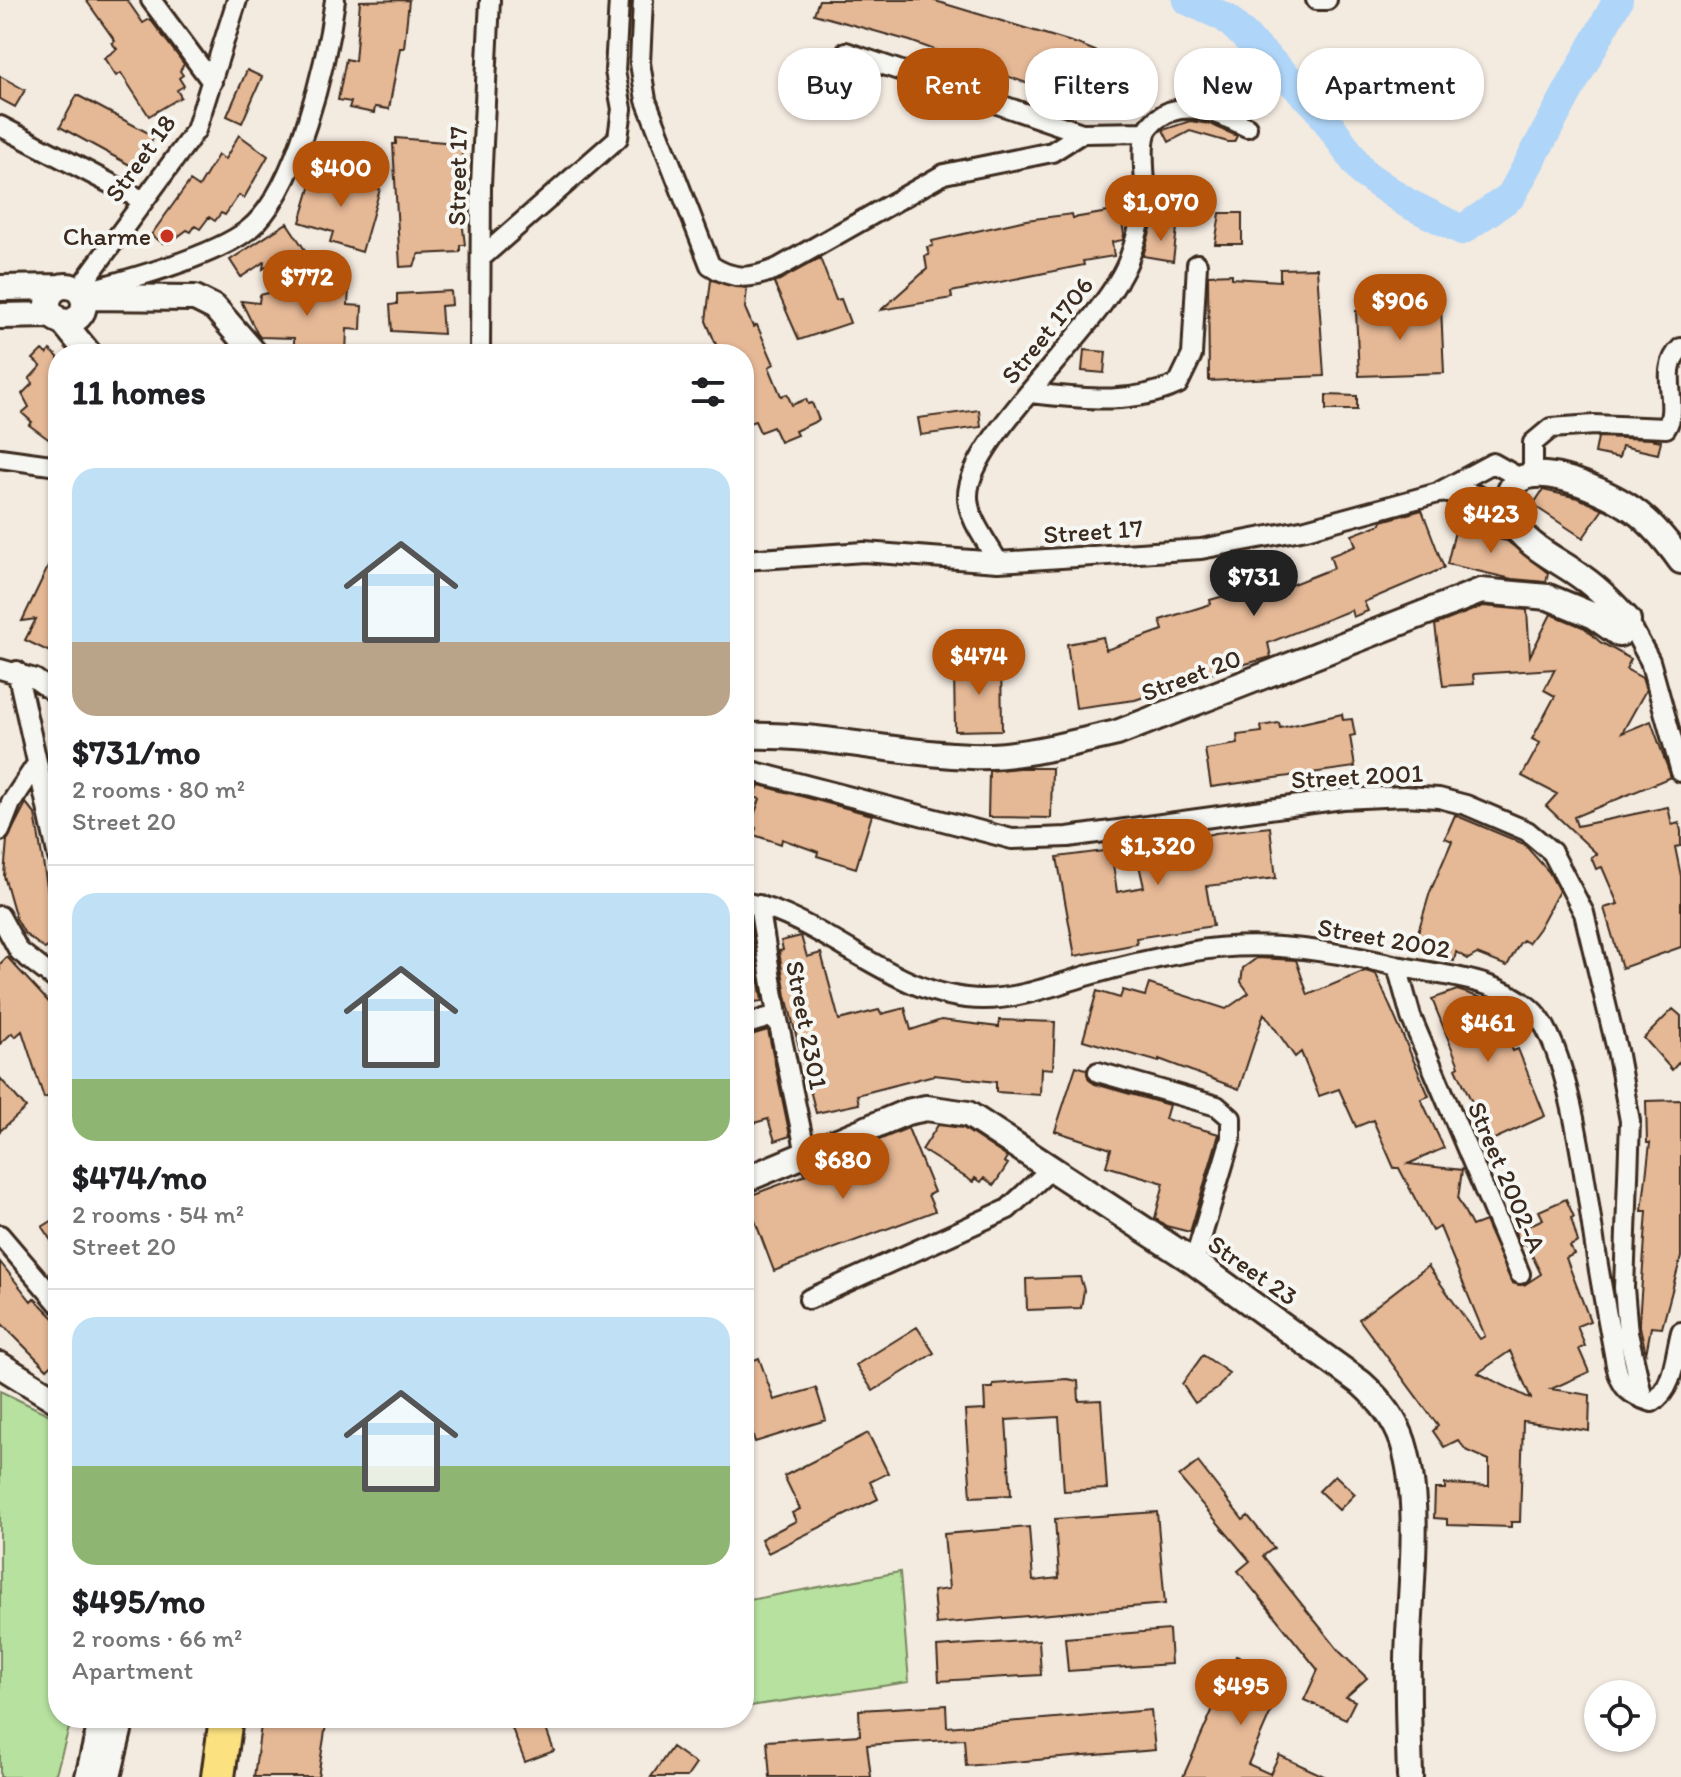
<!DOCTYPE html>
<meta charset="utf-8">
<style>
body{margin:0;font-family:Itim,sans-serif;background:#f6f6f6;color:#202124;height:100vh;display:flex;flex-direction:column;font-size:30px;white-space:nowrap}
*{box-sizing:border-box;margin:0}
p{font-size:26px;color:#757577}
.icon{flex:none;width:44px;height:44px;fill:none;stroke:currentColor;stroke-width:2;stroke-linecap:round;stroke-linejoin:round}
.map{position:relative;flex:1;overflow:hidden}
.side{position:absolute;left:48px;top:344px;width:706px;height:1384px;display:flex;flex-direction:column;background:#fff;border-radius:32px;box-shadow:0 2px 6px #0004}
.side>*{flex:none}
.guide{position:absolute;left:778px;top:48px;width:760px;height:72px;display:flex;gap:16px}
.buttons{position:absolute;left:1584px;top:1680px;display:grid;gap:16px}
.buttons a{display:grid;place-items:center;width:72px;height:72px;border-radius:50%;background:#fff;box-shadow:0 2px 6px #0004;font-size:40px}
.price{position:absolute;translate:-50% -68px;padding:0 18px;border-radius:28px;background:#b45309;color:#fff;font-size:26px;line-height:52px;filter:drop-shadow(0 2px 4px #0008)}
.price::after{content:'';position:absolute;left:50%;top:48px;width:24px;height:18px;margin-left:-12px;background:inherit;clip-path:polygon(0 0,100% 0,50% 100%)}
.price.current{background:#222;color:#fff}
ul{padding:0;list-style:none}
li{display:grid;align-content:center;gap:16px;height:424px;padding:0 24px}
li+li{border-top:2px solid #e0e0e0}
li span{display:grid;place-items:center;height:248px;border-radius:24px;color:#555}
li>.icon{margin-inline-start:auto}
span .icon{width:144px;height:144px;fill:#fffc;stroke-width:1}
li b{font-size:34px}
h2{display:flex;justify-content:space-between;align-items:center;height:96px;padding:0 24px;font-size:34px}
.tag{padding:0 28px;border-radius:32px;background:#fff;box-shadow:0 2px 6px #0004;font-size:28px;line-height:72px}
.tag.current{background:#b45309;color:#fff}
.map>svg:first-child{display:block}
</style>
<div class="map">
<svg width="1681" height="1777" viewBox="0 0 1681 1777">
<rect width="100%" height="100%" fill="#f3eae0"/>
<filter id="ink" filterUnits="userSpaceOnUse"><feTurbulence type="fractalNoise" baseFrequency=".0125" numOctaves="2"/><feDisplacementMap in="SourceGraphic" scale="16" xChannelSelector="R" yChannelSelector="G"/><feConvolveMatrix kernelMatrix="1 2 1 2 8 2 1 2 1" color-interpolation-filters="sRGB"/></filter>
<g filter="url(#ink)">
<path fill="#b6e19f" stroke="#78865e" stroke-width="2" d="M0,1391L58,1419V1718H72L56,1773L49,1777H0Z
M900,1572L909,1682L744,1707V1601Z"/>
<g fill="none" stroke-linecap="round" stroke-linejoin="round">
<path stroke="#afd5f8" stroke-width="30" d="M1187,0L1226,18L1317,106L1363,173L1407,203L1462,230L1511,196L1618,0"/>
</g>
<path fill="#e5b896" stroke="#3b2a1e" stroke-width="2" fill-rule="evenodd" d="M86,0H127L143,23L150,19L184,64L180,71L183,75L179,78L184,86L177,90L181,97L149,116L121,73L116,76L104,58L117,49L112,43L115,41Z
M409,0L404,48H400L389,109L375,107L374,113L349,108L351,102L338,100L346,59L355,61L360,1Z
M819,0H932L1078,44L1122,62L1121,74L1142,85L1140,102L1090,103L1043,89L910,41L814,14Z
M247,70L262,77L242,123L227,116Z
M0,76L25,90L15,107L0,99Z
M77,95L154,136L139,170L60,127Z
M1190,121L1210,124L1237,136L1234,142H1228L1190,131L1169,142L1163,130Z
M239,135L268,156L244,198L239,195L225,215L221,213L215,221L209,217L200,229L195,226L191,232L187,230L169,243L165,240L163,243L151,235L190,181L199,187L218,155L225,159Z
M396,138L456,143V148L462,149V186H458L465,245H460V252L419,254L414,266L400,267L393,144H396Z
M315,171L380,189L362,252L330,242L333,232L300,222Z
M1120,210L1124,234L1123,240L1112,242L1114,256L1083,261L1084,265L951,292L952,298L881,310L927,269L925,256L929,255L927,247L933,246L932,241L1026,220L1072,214L1073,218Z
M1220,213H1242V244H1215Z
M287,223L305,250L283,265L279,259L263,269L264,262L241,277L230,260Z
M1152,225L1177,228L1173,261L1143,256Z
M820,258L836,300L841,299L850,323L799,340L774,283Z
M1317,268L1324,376L1209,381L1208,275L1232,274V278L1280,281V269Z
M711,280L747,288L745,308L753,327L757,325L774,364L769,367L781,396L787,394L792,405L806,399L808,404L812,403L819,420L795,431L797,435L780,442L773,427L760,432L755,421L749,423L744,411V354H720L706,321Z
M298,285L349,288L348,305L362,306L361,330L347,329L346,354H294V338L260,337L257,333L241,301L259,303L260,295Z
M451,291L452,305L441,306L443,334L392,331L390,305L397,304V294Z
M1441,307L1444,373L1359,376L1356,311Z
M42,350L47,354L50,350L58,357V433L51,441L29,425L32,422L22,413L29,407L22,394L33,383L29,379L41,366L33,359Z
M1084,350L1106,352L1104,373L1082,371Z
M1326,395L1357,396V410H1326Z
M979,410L981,427L921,435L918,418Z
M1598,437L1651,439L1661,441L1658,454L1622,446L1619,458L1595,453Z
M1543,490L1578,498L1603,509L1583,538L1533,505Z
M1422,510L1444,568L1364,602L1368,611L1353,617L1351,610L1268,643L1271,657L1176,683L1177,686L1135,700L1076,708L1067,644L1103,637L1106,650L1163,630L1160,620L1211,604L1210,600L1251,588L1255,599L1334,568L1330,556L1356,546L1352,535L1381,524L1382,521Z
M1458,519L1484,525L1482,535L1507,541L1548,573L1546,582L1512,579L1447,564Z
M58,546V656L25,640L36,619L22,621Z
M1483,606L1527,610L1530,656L1551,614L1585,628L1600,642L1631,659L1626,669L1642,678L1646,690L1622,733L1651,721L1671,777L1574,817L1577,826L1668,807L1672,825L1679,823L1681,831V846L1675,847L1681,876V947L1622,968L1604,908L1618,904L1602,867L1596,869L1591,857L1597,854L1546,806L1557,794L1522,776L1540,743L1532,739L1555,696L1544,690L1555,669L1473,674L1474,684L1443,686L1435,625Z
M978,659H1001L1002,730L955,731L954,670H978Z
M1342,714L1343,720L1352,719L1355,735L1350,736L1355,767L1211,787L1205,749L1238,744L1237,735L1262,732L1261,726L1279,723L1280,728Z
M1019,768H1052L1051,818L988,817L989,771Z
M759,785L872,815L856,868L817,856L818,852L782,839L781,844L754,835L756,828L750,826L760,799L754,797Z
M26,803L35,814L56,940L45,949L25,934L16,918L4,876L7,840Z
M1455,815L1524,844L1549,872L1559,891L1539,928L1528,943L1523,940L1519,944L1507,966L1477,954L1468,959L1456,952L1454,961L1413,949L1430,892L1452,841L1445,838Z
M1270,827L1276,878L1206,886L1213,926L1136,938L1137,944L1075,956L1057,857L1111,850L1117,892L1144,887L1136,852L1215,833Z
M750,923L762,1001L755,1002L754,998L744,1001V924Z
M801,936L807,957L821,953L839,1020L879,1010L881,1014L905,1008L911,1030L941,1020L999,1027V1020L1055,1022L1053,1069L1041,1068L1040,1095L996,1092V1082L934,1075L857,1095L859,1104L816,1113L786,996L779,951L783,950L781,941Z
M7,957L58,1012V1093L44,1098L22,1031L15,1037L12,1033L0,1044V964Z
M1257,958L1296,960L1308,995L1365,971L1376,974L1429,1096L1421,1099L1444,1148L1408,1164L1462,1170L1458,1199L1472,1226L1485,1221L1512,1283L1524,1285L1541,1274L1526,1243L1521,1245L1515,1232L1543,1219L1539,1211L1566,1199L1574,1217L1571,1218L1578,1242L1570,1246L1574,1254L1566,1258L1590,1321L1577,1326L1585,1346L1579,1349L1589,1372L1551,1389L1590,1395L1589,1431L1523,1421L1520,1522H1511V1527L1447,1525V1519L1434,1518L1435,1489H1445V1484L1489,1486V1460L1466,1450L1458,1440L1444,1447L1433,1431L1438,1426L1359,1319L1428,1266L1480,1339L1485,1336L1440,1227L1432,1231L1399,1168H1394L1373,1120L1356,1127L1339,1089L1319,1096L1301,1052L1295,1057L1264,1013L1239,1089L1159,1059V1062L1083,1040L1097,991L1120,998L1123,990L1145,996L1149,984L1226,1009L1249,993L1241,982L1243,968ZM1510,1351L1531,1398V1399L1478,1373Z
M1457,990L1482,998L1488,1011L1499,1006L1506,1023L1501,1025L1513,1051L1518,1049L1545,1116L1490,1141L1456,1068L1459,1066L1432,999Z
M1673,1009L1681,1016V1060L1672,1070L1644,1038Z
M768,1030L790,1136L775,1141L768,1119L744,1126V1037Z
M1076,1066L1086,1069L1089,1080L1095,1084L1169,1105L1165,1119L1219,1134L1190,1232L1166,1226L1155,1218L1164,1183L1106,1166L1111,1149L1055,1131Z
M0,1078L26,1108L0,1131Z
M1681,1100V1257L1662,1328L1651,1327L1646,1354L1639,1322L1647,1211H1642L1650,1143H1647L1646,1101Z
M938,1125L963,1128L1007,1157L1004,1162L1008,1164L994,1185L984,1178L981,1182L975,1178L973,1182L922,1150Z
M908,1128L934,1192L928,1195L935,1211L774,1271L746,1197L806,1175L804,1171Z
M58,1217V1251L42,1227Z
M0,1262L31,1301L34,1298L58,1322V1359L47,1369L0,1322Z
M1080,1277L1084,1290L1081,1308L1027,1310L1026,1279Z
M917,1327L934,1353L873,1391L856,1365Z
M1203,1355L1229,1373L1217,1389L1195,1403L1182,1384Z
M759,1358L774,1400L816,1388L826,1420L755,1442L744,1407V1364Z
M1067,1379L1078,1381L1079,1401L1101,1400L1107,1489L1064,1491L1059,1417L1006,1420L1011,1495L971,1497L965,1411L985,1410L984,1388H993V1384Z
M868,1433L888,1473L870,1482L878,1499L768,1553L761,1539L796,1521L792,1513L800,1509L784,1476Z
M1198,1462L1243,1520L1248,1516L1274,1548L1263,1556L1340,1652L1367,1678L1346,1697L1355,1701L1346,1719L1304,1700L1318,1670L1238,1571L1250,1561L1179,1477Z
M1335,1475L1355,1494L1339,1510L1319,1491Z
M1157,1512L1165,1604L936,1624L933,1591L949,1589L944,1534L1029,1527L1033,1581L1059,1578L1055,1519Z
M1169,1630L1171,1664L1068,1671L1065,1638Z
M1039,1640L1041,1675L939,1681L937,1647Z
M1236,1656L1286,1677L1248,1764L1270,1774L1279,1755L1326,1777H1183Z
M946,1705L947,1727L1151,1710L1155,1750L966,1766L964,1739L867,1745L871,1777H770L767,1741L860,1735L859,1710Z
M262,1718H327L318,1777H254Z
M508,1718H542L554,1751L525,1762Z
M672,1747L696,1764L687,1777H651Z"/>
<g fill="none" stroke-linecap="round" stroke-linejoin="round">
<g stroke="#3b2a1e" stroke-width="24">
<path id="street" d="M151,0L212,82
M643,0L640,63L646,100L710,265C733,281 753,279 778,268L944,174L1052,152L1082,133L1146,132
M1316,0H1327
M846,52L1082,133
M0,126L142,200
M482,257L618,138L622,109L615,71L619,0
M78,290L196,130L237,0
M83,292C127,280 213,257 248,230C297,192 327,60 335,0
M480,354L481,185L490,0
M1029,393C1080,398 1129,406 1178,384L1192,355L1197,264
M0,458L58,466
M1533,474V443L1551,428L1594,425L1666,428C1681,405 1657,370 1681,348
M1441,491L1493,463L1520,478
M744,560L864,552L998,562L1201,549L1306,529L1438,493C1474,490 1487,495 1510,521
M998,562C988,543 968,519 968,497C966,439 1105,325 1129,259C1137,237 1144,211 1145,188C1145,172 1141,149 1146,133C1147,129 1153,122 1157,119C1184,98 1220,113 1247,127
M1628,620L1650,661L1681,772
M0,669L35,679L58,695
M17,671L58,857
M744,769L1012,839L1068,837L1342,799L1404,796L1439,798L1466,805L1527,831L1552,852L1584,913L1617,1050L1630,1121L1624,1288L1628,1333L1643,1399
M0,831L11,803L36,765
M744,902C829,919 893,999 983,999C1019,999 1055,985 1089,975C1121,966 1156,958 1189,952C1257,939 1328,950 1393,965C1439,976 1500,977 1535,1013C1570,1049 1587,1194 1595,1246C1601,1286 1609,1325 1616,1365C1621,1388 1629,1395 1652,1402C1674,1390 1675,1354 1681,1332
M759,905L777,1015L806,1154
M0,916L19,951L58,981
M1397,966L1411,1017L1520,1274
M744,1025L777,1015
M1098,1072L1217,1106L1231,1118V1138L1194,1262
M0,1235L58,1303
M809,1299L1008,1209L1053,1167"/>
</g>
<g stroke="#3b2a1e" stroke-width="30">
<path id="secondary" d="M48 304a18 18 0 1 1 36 0a18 18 0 1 1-36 0Z
M0,288L60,287
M83,297L195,298L215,308L255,354
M0,316L53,315
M62,321L89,354
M744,736C821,733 895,754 971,756C1020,758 1070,743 1117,733L1481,591L1548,597L1592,615L1619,634L1626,631L1628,620C1614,605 1600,590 1583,578C1561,561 1526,547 1512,521C1507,513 1506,500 1510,491C1525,454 1602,490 1626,505C1648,518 1666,540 1681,561
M744,1180L907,1112L926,1108L968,1114L1194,1262L1361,1383C1380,1400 1395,1418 1403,1442C1423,1506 1409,1595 1408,1661C1407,1700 1409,1738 1410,1777
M0,1365L58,1401
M88,1777L102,1718
M108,1777L122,1718"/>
</g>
<g stroke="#3b2a1e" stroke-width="38">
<path id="highway" d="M218,1777L226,1718"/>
</g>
<use href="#street" stroke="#f6f6f2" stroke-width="18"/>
<use href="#secondary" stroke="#f6f6f2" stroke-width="24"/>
<use href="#highway" stroke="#fbe180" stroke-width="32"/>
</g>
</g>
<circle fill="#c8321e" stroke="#f6f6f2" stroke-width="3" cx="167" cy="236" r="8"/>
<g text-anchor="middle" stroke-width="8" stroke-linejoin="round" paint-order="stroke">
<g font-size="26" fill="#3b2a1e" stroke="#f6f6f2">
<text transform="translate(140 158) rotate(-54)" y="9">Street 18</text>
<text transform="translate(457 176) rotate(-89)" y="9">Street 17</text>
<text transform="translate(1047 330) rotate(-51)" y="9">Street 1706</text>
<text transform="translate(1093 531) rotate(-4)" y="9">Street 17</text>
<text transform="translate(1191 675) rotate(-21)" y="9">Street 20</text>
<text transform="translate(1357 776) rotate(-3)" y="9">Street 2001</text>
<text transform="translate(1384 938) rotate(10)" y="9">Street 2002</text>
<text transform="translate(807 1025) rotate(79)" y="9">Street 2301</text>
<text transform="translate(1507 1177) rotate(67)" y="9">Street 2002-A</text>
<text transform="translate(1253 1270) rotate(35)" y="9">Street 23</text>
</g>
<g font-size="26" fill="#3b2a1e" stroke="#f6f6f2" text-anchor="end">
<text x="151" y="245">Charme</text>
</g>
</g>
</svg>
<div class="buttons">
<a><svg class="icon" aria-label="locate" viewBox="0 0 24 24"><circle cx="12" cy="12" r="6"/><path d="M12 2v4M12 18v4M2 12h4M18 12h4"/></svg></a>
</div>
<b class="price" style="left:341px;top:209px">$400</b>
<b class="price" style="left:1161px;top:243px">$1,070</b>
<b class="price" style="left:307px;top:318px">$772</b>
<b class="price" style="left:1400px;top:342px">$906</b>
<b class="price" style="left:1491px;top:555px">$423</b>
<b class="price current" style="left:1254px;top:618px">$731</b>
<b class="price" style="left:979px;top:697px">$474</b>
<b class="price" style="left:1158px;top:887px">$1,320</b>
<b class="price" style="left:1488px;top:1064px">$461</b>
<b class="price" style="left:843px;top:1201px">$680</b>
<b class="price" style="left:1241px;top:1727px">$495</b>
<div class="guide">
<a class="tag">Buy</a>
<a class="tag current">Rent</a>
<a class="tag">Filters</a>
<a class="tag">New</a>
<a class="tag">Apartment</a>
</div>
<section class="side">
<h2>11 homes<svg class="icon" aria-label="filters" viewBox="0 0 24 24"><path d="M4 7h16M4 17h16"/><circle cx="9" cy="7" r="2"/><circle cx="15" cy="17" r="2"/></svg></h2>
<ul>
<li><span style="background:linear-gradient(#bfe0f5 70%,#b9a48a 0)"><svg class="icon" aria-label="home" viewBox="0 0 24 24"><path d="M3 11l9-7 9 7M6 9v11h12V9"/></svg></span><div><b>$731/mo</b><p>2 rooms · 80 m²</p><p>Street 20</p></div></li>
<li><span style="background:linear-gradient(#bfe0f5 75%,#8fb573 0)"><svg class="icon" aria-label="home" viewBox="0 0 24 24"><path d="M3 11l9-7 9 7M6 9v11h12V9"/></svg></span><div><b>$474/mo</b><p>2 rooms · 54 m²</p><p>Street 20</p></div></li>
<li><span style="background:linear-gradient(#bfe0f5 60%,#8fb573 0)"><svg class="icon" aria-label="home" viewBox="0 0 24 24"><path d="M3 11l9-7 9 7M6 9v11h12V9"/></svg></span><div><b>$495/mo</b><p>2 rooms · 66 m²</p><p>Apartment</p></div></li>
</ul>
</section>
</div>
